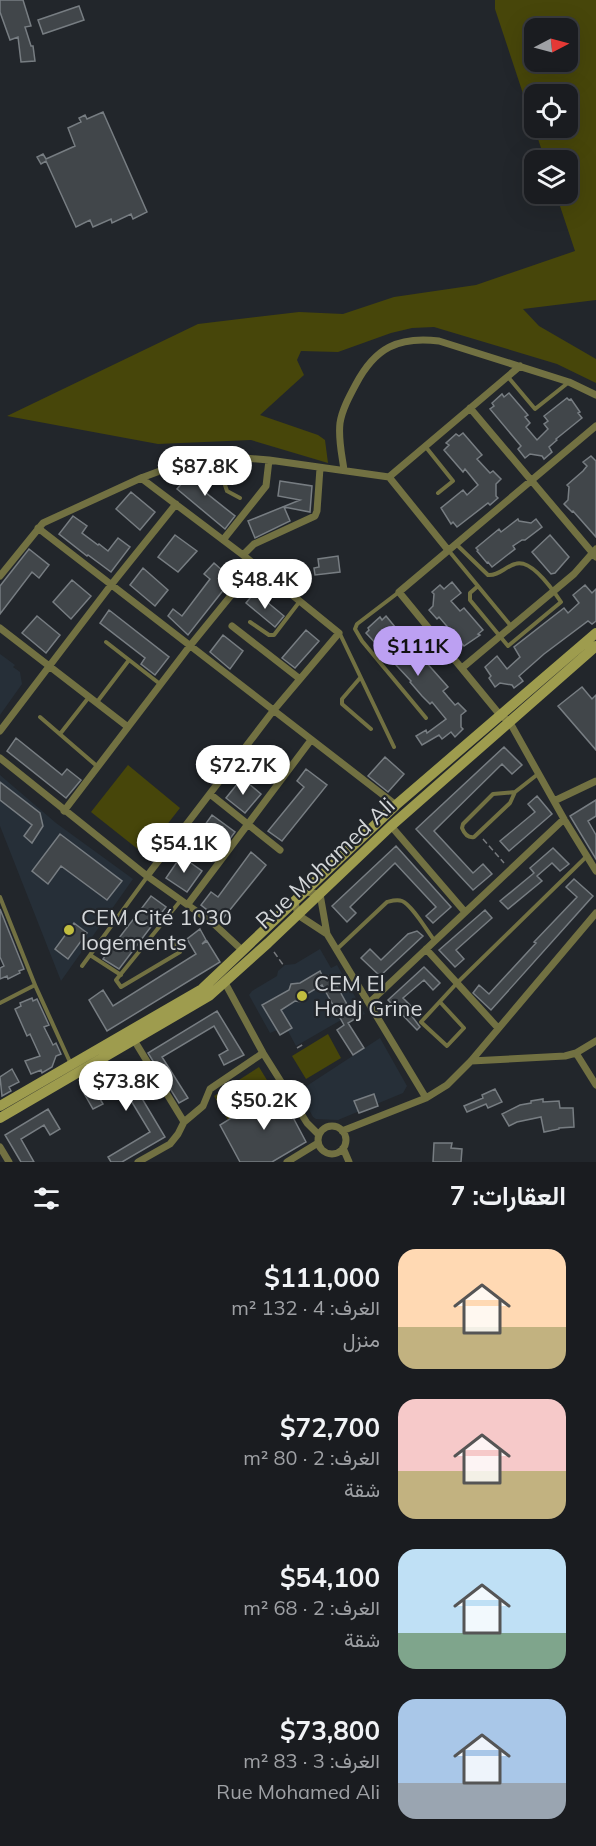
<!DOCTYPE html>
<html lang="ar">
<meta charset="utf-8">
<style>
body{margin:0;font-family:Mulish,Vazirmatn,sans-serif;background:#27292d;color:#f1f3f6;direction:rtl;height:100vh;display:flex;flex-direction:column;font-size:22px;white-space:nowrap}
*{box-sizing:border-box;margin:0}
p{font-size:20px;color:#9fa1a5}
.icon{flex:none;width:33px;height:33px;fill:none;stroke:currentColor;stroke-width:2;stroke-linecap:round;stroke-linejoin:round}
.map{position:relative;height:1162px;overflow:hidden;direction:ltr}
.sheet{display:flex;flex-direction:column;background:#1a1c20;flex:1}
.sheet>*{flex:none}
.needle{width:39px;rotate:84deg}
.tools{position:absolute;left:524px;top:18px;display:grid;gap:12px}
.tools a{display:grid;place-items:center;width:54px;height:54px;border-radius:12px;background:#1a1c20;box-shadow:0 6px 24px #0002,0 0 0 2px #383a3e;font-size:30px}
.price{position:absolute;translate:-50% -51px;padding:0 14px;border-radius:21px;background:#fff;color:#222;font-size:20px;line-height:39px;filter:drop-shadow(0 2px 3px #0008)}
.price::after{content:'';position:absolute;left:50%;top:36px;width:18px;height:14px;margin-left:-9px;background:inherit;clip-path:polygon(0 0,100% 0,50% 100%)}
.price.active{background:#bca0f2;color:#111}
ul{padding:0;list-style:none}
li{display:flex;align-items:center;gap:18px;height:150px;padding:0 30px}
li span{display:grid;place-items:center;flex:none;width:168px;height:120px;border-radius:18px;color:#555}
li>.icon{margin-inline-start:auto}
span .icon{width:72px;height:72px;fill:#fffc;stroke-width:1}
li b{font-size:26px}
h2{display:flex;justify-content:space-between;align-items:center;height:72px;padding:0 30px;font-size:26px}
.map>svg:first-child{display:block}
</style>
<div class="map">
<svg width="596" height="1162" viewBox="0 0 596 1162">
<rect width="100%" height="100%" fill="#22262b"/>
<path fill="#262f38" d="M0,654L15,665L13,667L20,672L22,684L0,715Z
M0,775L56,823L133,879L61,981L0,826Z
M320,949L331,968L337,965L365,1014L344,1025L341,1020L296,1046L288,1031L280,1035L277,1030L270,1033L249,995L252,991L277,976L278,971L285,965L295,964Z
M380,1038L407,1086L403,1093L338,1120L316,1119L313,1117L299,1091Z"/>
<path fill="#47460a" fill-rule="evenodd" d="M495,0H596V300L523,309L539,326L596,359V383L557,364L434,327L412,328L391,333L338,352L301,351L297,360L304,375L260,415L318,435L325,440L328,463L251,440L158,444L7,416L198,324L299,312L343,314L394,297L476,285L575,251L556,194H567V160H545L495,9ZM567,28V62H534V28ZM567,94V128H534V94Z
M128,765L180,808L144,854L91,812Z
M328,1034L341,1058L306,1079L292,1056Z
M259,1067L273,1090L228,1120L214,1096Z"/>
<path fill="#41464a" stroke="#777d82" stroke-width="1.5" d="M0,0H23L31,26L25,27L31,46H33L35,61L21,62L18,37L10,40L0,12Z
M79,6L84,20L43,34L38,20Z
M103,112L147,212L133,219L131,214L112,223L111,219L93,227L90,220L76,227L46,161L41,164L37,157L43,154L46,159L75,146L68,128L81,122L79,118L85,115L87,119Z
M509,393L528,415L525,417L530,423L526,427L537,440L548,429L544,424L548,421L544,416L567,398L569,400L571,399L580,412L578,413L582,418L556,439L557,440L549,447L552,452L544,459L542,456L530,454L525,458L518,449L521,446L490,409L494,406L492,403L502,394L504,397Z
M463,433L482,455L477,459L490,473L493,471L501,479L496,484V496L498,498L490,505L488,503L457,527L453,522L451,524L441,508L463,490L467,495L478,485L465,469L463,472L444,450L449,445L446,443L456,434L459,436Z
M591,456L596,461V537L573,511L572,512L564,504L568,500L569,487L567,485L583,471L587,466L583,462Z
M199,463L211,473L200,488L235,516L225,529L177,489Z
M280,481L312,486L310,512L284,507L290,521L255,538L248,521L300,500L278,496Z
M131,492L155,512L140,530L116,509Z
M73,516L87,526L82,533L98,545L99,544L108,551L118,538L130,547L111,572L88,555L87,556L59,534Z
M518,519L519,521L531,523L536,519L542,527L525,540H522L513,546L515,549L492,567L488,562L487,563L477,551L478,550L476,548L499,529L501,532Z
M175,535L197,551L178,572L158,557Z
M550,535L569,557L555,573L551,574L532,552Z
M29,549L49,565L39,578L32,572L0,614V586Z
M338,556L340,572L315,575L314,568L319,567L318,559Z
M214,563L232,579L188,635L168,616L173,609L182,616L210,579L204,574Z
M143,568L168,590L155,606L130,585Z
M72,580L91,596L71,619L53,602Z
M452,582L461,593L451,601L460,611L464,608L483,630L478,634L480,635L464,646L439,617L437,619L429,610L433,606L434,594L432,592L440,585L444,589Z
M585,585L592,593L596,589V621L592,624L588,621L544,654L519,676L523,681L514,688L512,685L500,683L495,687L489,678L491,676L485,667L497,656L507,669L520,657L514,647L564,608L568,613L579,603L573,595Z
M255,592L284,616L275,627L246,603Z
M109,610L169,657L155,675L141,664L145,658L100,623Z
M37,616L60,635L46,653L22,633Z
M386,616L405,639L407,636L425,661L448,687L443,691L448,697L455,705L458,703L466,711L461,715V727L463,729L455,737L451,732L442,739L439,735L422,745L416,736L426,730L427,733L446,719L432,702L430,704L422,696L410,682L411,681L366,633L369,630L368,628L380,617L382,620Z
M306,630L319,641L295,668L282,658Z
M223,635L243,651L230,669L210,652Z
M582,687L592,699L596,695V750L558,706Z
M16,738L62,775L67,769L81,780L66,798L7,751Z
M504,747L522,765L512,774L502,764L434,831L473,873L483,864L492,874L473,890L416,829Z
M385,757L404,774L388,792L368,776Z
M306,769L327,785L282,841L268,831L304,787L297,781Z
M242,778L261,794L245,813L226,798Z
M0,782L40,813L43,826L32,843L24,836L32,825L0,800Z
M537,796L552,814L509,851L500,841L535,812L528,804Z
M596,800V816L588,821L596,835V859L570,816Z
M212,815L235,832L220,852L197,836Z
M60,834L122,881L107,900L61,866L48,884L32,871Z
M396,846L451,907L433,923L426,916L436,907L395,863L350,907L356,913L347,922L332,906Z
M553,848L569,864L560,871L552,863L537,876L542,881L508,909L500,901L534,873L530,868Z
M251,852L266,865L221,921L201,905L211,892L218,897Z
M181,856L202,871L187,892L166,878Z
M574,879L593,896L491,1010L473,993L479,985L489,994L536,943L534,942L577,897L566,887Z
M151,896L166,907L119,969L103,959Z
M0,909L24,969L19,971L20,973L8,979L7,976L0,979V968L4,966L0,957Z
M485,910L492,918L456,950L464,959L455,967L439,950Z
M74,923L87,933L68,959L55,949Z
M200,929L206,940L202,944L207,941L220,962L107,1031L89,1000L103,990L113,1006L196,954L187,939Z
M417,931L423,936L380,976L361,958L370,949L381,960L408,934Z
M424,967L440,983L433,990L424,980L403,998L412,1007L408,1011L420,1027L417,1030L388,1000Z
M320,971L324,979L331,975L355,1019L348,1023L364,1048L353,1055L337,1030L344,1025L322,985L305,995L302,1002L295,1001L281,1010L292,1028L280,1035L262,1005L289,990L291,984L300,983Z
M32,998L33,1001L37,999L49,1025L44,1027L53,1045L56,1043L61,1054L56,1056L52,1067L42,1073L41,1070L31,1074L25,1061L40,1056L30,1034L27,1036L15,1009L21,1006L20,1003Z
M217,1011L244,1055L224,1065L219,1055L228,1050L214,1026L162,1057L188,1098L179,1103L148,1053Z
M122,1065L165,1137L122,1162H111L108,1157L150,1132L118,1079L96,1092L103,1104L93,1109L81,1088Z
M12,1069L19,1082L9,1087L11,1091L2,1096L0,1077Z
M278,1089L306,1142L272,1162H240L220,1125Z
M495,1089L502,1102L488,1108L486,1104L467,1112L464,1106L483,1098L482,1095Z
M374,1094L378,1106L359,1113L354,1101Z
M543,1099V1102L559,1101L560,1108H573L574,1127L559,1128V1129L544,1132L541,1117L517,1122L509,1126L502,1114L520,1105L531,1103V1101Z
M48,1109L60,1129L50,1135L44,1125L21,1139L34,1162H21L5,1135Z
M434,1143H452L451,1148L462,1149L461,1162H433Z"/>
<g fill="none" stroke-linecap="round" stroke-linejoin="round">
<path stroke="#777a7e" stroke-width="1.5" stroke-dasharray="6 3" stroke-linecap="butt" d="M483,839L504,863
M274,952L284,966
M297,1048L304,1044"/>
<path stroke="#727142" stroke-width="4" d="M508,377L535,409L569,382
M425,446L453,481L438,493
M240,498L227,491L225,485L242,458
M457,545L488,575C498,576 505,567 515,564C531,558 553,590 561,602L508,646L470,600V593L478,586
M449,551L511,626
M399,592L357,624L355,629L362,641L426,718
M250,622L269,635H274L300,601
M340,634L394,747
M106,642L160,684
M360,678L342,699V704L371,729
M97,702L129,660
M40,717L98,767
M60,734L89,697
M515,792L493,794L463,824L462,828C464,833 468,838 474,837L510,803L515,792L538,774
M0,897L35,985L70,1062
M172,940L180,952L121,987L116,980L181,900
M336,950L387,902C391,901 397,899 402,901C412,905 427,931 434,940
M90,955L121,975
M82,966L147,877
M440,1002L464,1028L447,1046L421,1022L457,983L586,857
M0,1003L35,985"/>
<path stroke="#727142" stroke-width="7" d="M470,408L596,557
M596,426L399,592L500,715L509,721L564,819L596,871
M344,470C342,455 338,439 340,423C342,410 349,397 356,384C375,348 398,336 439,341L569,382L596,395
M141,478L243,555L339,633L273,711L147,876
M38,528L396,805
M223,540L266,486L269,460
M448,550L389,477L520,366
M243,555L254,544L315,516L317,511L320,468
M0,576L43,523L141,478L195,458L209,455L269,460L389,477
M232,626L300,679
M0,628L128,727
M462,668L574,574L596,549
M0,731L111,585L176,504
M0,758L147,876L213,923L243,951
M210,794L280,850
M554,801L596,781
M64,811L189,647L255,566
M391,826L465,912
M295,902L298,915L327,934L320,894L305,892
M188,904L311,740
M327,934L426,1098
M426,949L498,1028
M224,981L263,1053L307,1123L319,1135
M369,1003L564,819
M134,1040L184,1122
M576,1053L596,1085
M471,1061L565,1056L576,1053L596,1041
M318 1140a14 14 0 1 1 28 0a14 14 0 1 1-28 0Z
M342,1131L426,1098L447,1085L471,1061L596,913
M0,1147L9,1162
M343,1148L349,1162
M138,1162L170,1144L178,1134L184,1122L203,1106L210,1089L263,1053
M287,1162L318,1143"/>
<path stroke="#9e9c4e" stroke-width="10" d="M0,1106L202,989L396,805L596,633
M0,1118L209,996L268,943L391,826L596,646"/>
</g>
<g fill="#c1bd3f" stroke="#22262b" stroke-width="2">
<circle cx="69" cy="930" r="6"/>
<circle cx="302" cy="996" r="6"/>
</g>
<g text-anchor="middle" stroke-width="4.5" stroke-linejoin="round" paint-order="stroke">
<g font-size="22" fill="#d4d7da" stroke="#22262b">
<text transform="translate(325 863) rotate(-43)" y="8">Rue Mohamed Ali</text>
</g>
<g font-size="22" fill="#d4d7da" stroke="#22262b" text-anchor="start">
<text x="81" y="925">CEM Cité 1030<tspan x="81" dy="25">logements</tspan></text>
<text x="314" y="991">CEM El<tspan x="314" dy="25">Hadj Grine</tspan></text>
</g>
</g>
</svg>
<div class="tools">
<a><svg class="needle" viewBox="-14 -14 28 28"><path d="M0-13l5 13h-10z" fill="#e53935"/><path d="M0 13l5-13h-10z" fill="#9fa1a5"/></svg></a>
<a><svg class="icon" aria-label="locate" viewBox="0 0 24 24"><circle cx="12" cy="12" r="6"/><path d="M12 2v4M12 18v4M2 12h4M18 12h4"/></svg></a>
<a><svg class="icon" aria-label="layers" viewBox="0 0 24 24"><path d="M12 4l9 5-9 5-9-5zM3 14l9 5 9-5"/></svg></a>
</div>
<b class="price" style="left:205px;top:497px">$87.8K</b>
<b class="price" style="left:265px;top:610px">$48.4K</b>
<b class="price active" style="left:418px;top:677px">$111K</b>
<b class="price" style="left:243px;top:796px">$72.7K</b>
<b class="price" style="left:184px;top:874px">$54.1K</b>
<b class="price" style="left:126px;top:1112px">$73.8K</b>
<b class="price" style="left:264px;top:1131px">$50.2K</b>
</div>
<section class="sheet">
<h2>العقارات: 7<svg class="icon" aria-label="filters" viewBox="0 0 24 24"><path d="M4 7h16M4 17h16"/><circle cx="9" cy="7" r="2"/><circle cx="15" cy="17" r="2"/></svg></h2>
<ul>
<li><span style="background:linear-gradient(#ffd9b3 65%,#c2b280 0)"><svg class="icon" aria-label="home" viewBox="0 0 24 24"><path d="M3 11l9-7 9 7M6 9v11h12V9"/></svg></span><div><b>$111,000</b><p>الغرف: 4 · 132 m²</p><p>منزل</p></div></li>
<li><span style="background:linear-gradient(#f6c9c9 60%,#c2b280 0)"><svg class="icon" aria-label="home" viewBox="0 0 24 24"><path d="M3 11l9-7 9 7M6 9v11h12V9"/></svg></span><div><b>$72,700</b><p>الغرف: 2 · 80 m²</p><p>شقة</p></div></li>
<li><span style="background:linear-gradient(#bfe0f5 70%,#7fa58c 0)"><svg class="icon" aria-label="home" viewBox="0 0 24 24"><path d="M3 11l9-7 9 7M6 9v11h12V9"/></svg></span><div><b>$54,100</b><p>الغرف: 2 · 68 m²</p><p>شقة</p></div></li>
<li><span style="background:linear-gradient(#a9c7e8 70%,#9aa5b1 0)"><svg class="icon" aria-label="home" viewBox="0 0 24 24"><path d="M3 11l9-7 9 7M6 9v11h12V9"/></svg></span><div><b>$73,800</b><p>الغرف: 3 · 83 m²</p><p>Rue Mohamed Ali</p></div></li>
</ul>
</section>
